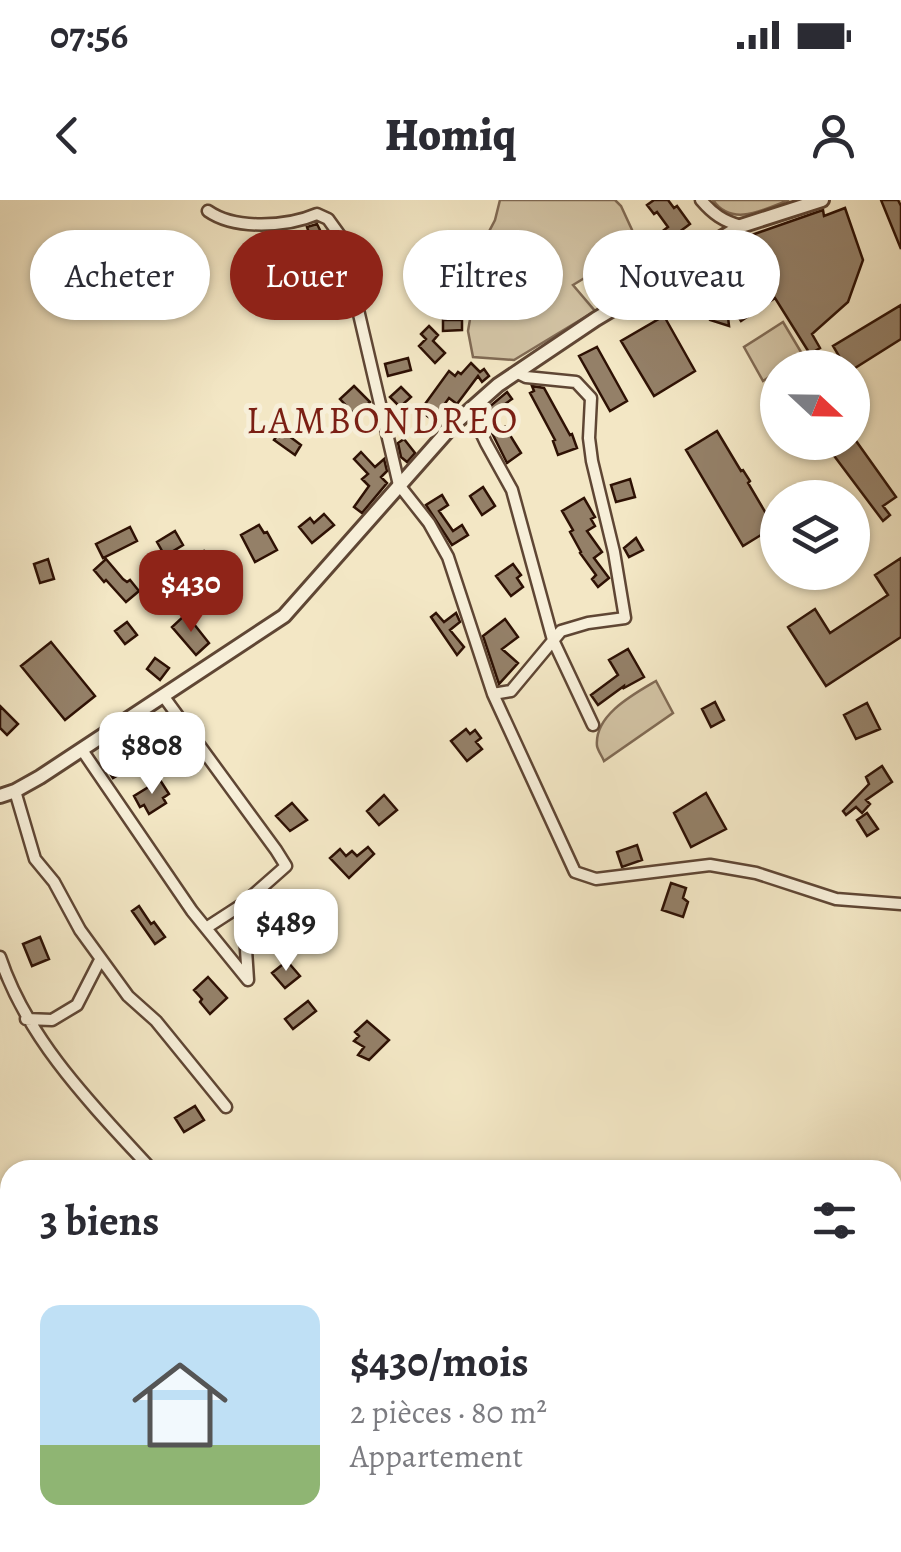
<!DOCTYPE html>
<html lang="fr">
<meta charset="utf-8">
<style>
body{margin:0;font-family:Alegreya,serif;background:#f7f7f7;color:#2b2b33;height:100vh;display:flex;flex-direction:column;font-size:38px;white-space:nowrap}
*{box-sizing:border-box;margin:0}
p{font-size:32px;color:#7c7c81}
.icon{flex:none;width:55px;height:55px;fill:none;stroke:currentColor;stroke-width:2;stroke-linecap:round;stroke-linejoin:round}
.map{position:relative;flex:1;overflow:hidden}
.side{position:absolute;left:0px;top:960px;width:902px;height:392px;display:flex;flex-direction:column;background:#fff;border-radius:30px 30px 0 0;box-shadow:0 2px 8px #0004}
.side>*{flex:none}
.banner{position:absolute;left:30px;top:30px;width:842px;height:90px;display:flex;gap:20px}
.needle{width:65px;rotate:112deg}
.fabs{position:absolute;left:760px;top:150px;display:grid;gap:20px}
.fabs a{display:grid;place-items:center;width:110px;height:110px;border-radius:50%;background:#fff;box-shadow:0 2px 8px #0004;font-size:50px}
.price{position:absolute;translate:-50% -85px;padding:0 22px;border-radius:20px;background:#fff;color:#222;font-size:32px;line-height:65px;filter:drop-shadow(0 2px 5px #0008)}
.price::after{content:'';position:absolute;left:50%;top:60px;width:30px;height:22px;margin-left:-15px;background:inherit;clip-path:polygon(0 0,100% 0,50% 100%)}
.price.active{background:#8f2418;color:#fff}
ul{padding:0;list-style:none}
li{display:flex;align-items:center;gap:30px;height:250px;padding:0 40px}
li+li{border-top:2px solid #e1e1e2}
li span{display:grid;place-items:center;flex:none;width:280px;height:200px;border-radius:20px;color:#555}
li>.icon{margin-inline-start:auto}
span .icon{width:120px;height:120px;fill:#fffc;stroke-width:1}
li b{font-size:42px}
h2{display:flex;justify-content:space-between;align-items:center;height:120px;padding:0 40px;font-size:42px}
.pill{padding:0 35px;border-radius:45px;background:#fff;box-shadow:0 2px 8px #0004;font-size:35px;line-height:90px}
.pill.active{background:#8f2418;color:#fff}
.status{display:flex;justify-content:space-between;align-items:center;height:70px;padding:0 50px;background:#fff;direction:ltr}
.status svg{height:28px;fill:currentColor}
header{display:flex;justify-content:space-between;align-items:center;height:130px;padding:0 40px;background:#fff;font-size:45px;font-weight:800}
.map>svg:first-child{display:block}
</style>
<div class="status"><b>07:56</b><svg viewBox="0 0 49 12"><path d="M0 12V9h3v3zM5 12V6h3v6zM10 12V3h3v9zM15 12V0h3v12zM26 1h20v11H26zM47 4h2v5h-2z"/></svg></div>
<header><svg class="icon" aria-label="back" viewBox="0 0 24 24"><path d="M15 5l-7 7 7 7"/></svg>Homiq<svg class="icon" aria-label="person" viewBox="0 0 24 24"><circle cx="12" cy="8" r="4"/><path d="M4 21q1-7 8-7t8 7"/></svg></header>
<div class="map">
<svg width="901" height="1352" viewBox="0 0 901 1352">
<rect width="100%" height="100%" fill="#f3e7c5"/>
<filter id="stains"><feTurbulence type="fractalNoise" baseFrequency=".002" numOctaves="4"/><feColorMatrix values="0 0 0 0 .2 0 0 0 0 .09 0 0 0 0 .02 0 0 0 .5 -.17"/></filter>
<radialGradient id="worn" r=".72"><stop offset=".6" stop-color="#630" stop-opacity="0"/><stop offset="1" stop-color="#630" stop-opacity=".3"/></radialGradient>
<path fill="#d2c3a4" stroke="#806a54" stroke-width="2.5" d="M500,0H615L621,6L639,45L573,85L595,111L514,160L473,157L468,131L483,43L495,20Z
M713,0H789C765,9 732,28 713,0Z
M783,122L804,157L786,167L778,168L777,172L763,181L744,147Z
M656,481L673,513L604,561C602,556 598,551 597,546C594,515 634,494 656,481Z"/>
<path fill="#948068" stroke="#2e1104" stroke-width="2.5" d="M654,0H668L674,8L677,6L690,24L663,44L669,51L655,62L643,46L668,27L657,12L654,14L647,5Z
M881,0H898L901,6V49Z
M845,8L863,60L848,102L812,134L820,148L810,154L775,98L741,121L726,98L729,126L710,120L702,110L700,98L702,74L710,59L717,52L746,37L823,10L824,16Z
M317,24L324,38L312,42L307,27Z
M469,37L470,55L454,57L452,38Z
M617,62L625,79L606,88L598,72Z
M901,105V139L855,168H846L833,146Z
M664,116L695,171L654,196L621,141Z
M443,120H462V130L443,131Z
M429,126L438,135L433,141L445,153L435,163L419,146L426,139L421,134Z
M597,147L627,201L610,211L579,156Z
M408,158L411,170L388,176L385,164Z
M471,163L480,172L484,169L489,176L482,182L478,176L457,204L449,198L433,220L420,211L449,171L455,176L458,172L461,174Z
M354,186L370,202L356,216L340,199Z
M532,186L544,188L570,235L572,234L577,248L558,255L553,241L555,240L530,193L534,191Z
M401,187L411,197L400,207L390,197Z
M507,192L512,199L488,216L499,232L505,227L521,253L507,263L482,213Z
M281,230L301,245L295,255L274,240Z
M717,231L741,271L743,270L750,281L748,283L774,327L743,346L686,250Z
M854,238L896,297L883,306L890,315L883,321L832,253L847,242H852Z
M404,239L415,253L407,262L401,257L398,243Z
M361,252L375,267L384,259L387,271L381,277L387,283L362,313L354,307L369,286L362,279L368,274L354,259Z
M630,279L635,297L616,302L611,285Z
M483,287L495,306L482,315L470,296Z
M442,295L448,305L439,311L453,331L462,325L468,335L452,345L426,305Z
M584,298L595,317L591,319L595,326L587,331L602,352L594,358L609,378L598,387L592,379L596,375L580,353L581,352L570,332L573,330L562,311Z
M324,314L334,325L312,343L299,327L310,318L314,323Z
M259,325L264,333L267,332L277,350L255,362L241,335Z
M130,327L137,341L103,358L96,344Z
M175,331L183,345L165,356L157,342Z
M636,338L643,350L629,357L624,348Z
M204,351L221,373L202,388L194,378L170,397L173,400L160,412L143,394L156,382L160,386Z
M901,358V437L826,486L788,427L815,409L830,433L888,395L875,375Z
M48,359L54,379L40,383L34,364Z
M106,359L123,379L127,382L130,380L139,391L126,402L106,380L104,382L94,370Z
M513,364L521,375L517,378L523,387L511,396L496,376Z
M436,413L444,422L456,413L460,422L450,430L464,447L457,455L431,417Z
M186,414L209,443L196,455L172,427Z
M505,419L518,437L502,449L518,463L499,484L483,436Z
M127,422L137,435L125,444L115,431Z
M51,442L95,496L65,520L21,466Z
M628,449L644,477L624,488V486L598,505L591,495L618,475L609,460Z
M155,458L169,468L160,480L147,469Z
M715,502L724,520L711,527L702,509Z
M867,503L880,529L856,539L844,515Z
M0,506L18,524L7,535L0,528Z
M466,529L470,534L475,530L481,538L476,542L482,549L467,561L451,541Z
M142,530L149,540L160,530L166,537L163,539L173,553L158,569L145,555L146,553L134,536Z
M122,555L129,569L113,578L105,565Z
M882,566L892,582L866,600L870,604L862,613L856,607L846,615L843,611L869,584L866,577Z
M160,580L169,594L163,598L166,603L149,614L144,605L140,607L134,596Z
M706,593L726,629L691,647L674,613Z
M384,595L397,610L379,625L367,611Z
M292,603L307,620L290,631L276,616Z
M867,613L878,629L867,636L857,620Z
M637,645L642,660L622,667L617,652Z
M368,647L374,654L349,678L330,658L340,649L346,656L352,651L357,656Z
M671,683L686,688L683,698L688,702L683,717L662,710Z
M277,702L290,718L294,720L301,713L309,722L290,739L266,711Z
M139,706L151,724L154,722L165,737L155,744L132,711Z
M40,737L49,759L32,766L23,744Z
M287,761L300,776L285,788L272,773Z
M208,777L227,798L210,814L200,802L202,799L194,790Z
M308,801L316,811L293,829L285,819Z
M367,821L389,840L369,860L358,855L364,847L354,841L359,836L355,832Z
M195,906L204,920L184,932L175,918Z"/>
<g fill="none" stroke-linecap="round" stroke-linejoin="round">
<g stroke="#5f4634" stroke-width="15">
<path id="minor" d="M701,0C713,14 723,21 741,26
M208,11C235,30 287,27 317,14L328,19L341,37L399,285L429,323L448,357L493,494L575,672L596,679L710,665L756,673L836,699L901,704
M470,209L486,243L512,290L553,440L593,525
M493,494L511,491L561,431L588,423L625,418L614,352L592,261L589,238L591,198L576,182L526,177L516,172
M164,497L276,650L286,666L243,704L206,728
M82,550L192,711L248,780L243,704
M15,591L35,659L54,682L80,730L128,796L156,821L226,907
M0,757C28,841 93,906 152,970
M26,819L52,820L77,805L100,760
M0,1019L10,1030"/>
</g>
<g stroke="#5f4634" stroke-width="18">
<path id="tertiary" d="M0,596L15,591L40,577L284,416L453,225L498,185L596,119L683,67L700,51L741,26L822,0"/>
</g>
<use href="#minor" stroke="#f7efd9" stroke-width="10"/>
<use href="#tertiary" stroke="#f7efd9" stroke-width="12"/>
</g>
<g text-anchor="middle" stroke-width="10" stroke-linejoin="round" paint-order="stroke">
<g font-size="38" letter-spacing="2.5" fill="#7a1f14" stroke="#f7efd9">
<text x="383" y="233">LAMBONDREO</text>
</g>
</g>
<rect width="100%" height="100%" filter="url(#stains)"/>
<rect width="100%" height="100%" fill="url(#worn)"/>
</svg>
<div class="fabs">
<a><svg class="needle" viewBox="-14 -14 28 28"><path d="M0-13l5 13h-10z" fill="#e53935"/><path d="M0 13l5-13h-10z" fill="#7c7c81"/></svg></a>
<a><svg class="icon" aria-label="layers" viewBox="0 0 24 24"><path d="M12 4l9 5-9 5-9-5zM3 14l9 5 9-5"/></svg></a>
</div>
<b class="price active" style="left:191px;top:435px">$430</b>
<b class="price" style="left:152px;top:597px">$808</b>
<b class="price" style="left:286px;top:774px">$489</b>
<div class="banner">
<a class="pill">Acheter</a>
<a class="pill active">Louer</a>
<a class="pill">Filtres</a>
<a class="pill">Nouveau</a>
</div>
<section class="side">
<h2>3 biens<svg class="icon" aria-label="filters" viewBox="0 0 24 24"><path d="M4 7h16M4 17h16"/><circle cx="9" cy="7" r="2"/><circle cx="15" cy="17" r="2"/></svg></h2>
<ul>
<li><span style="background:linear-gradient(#bfe0f5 70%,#8fb573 0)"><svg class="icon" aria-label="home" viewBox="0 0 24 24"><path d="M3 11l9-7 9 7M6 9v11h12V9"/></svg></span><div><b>$430/mois</b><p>2 pièces · 80 m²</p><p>Appartement</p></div></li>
</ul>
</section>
</div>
